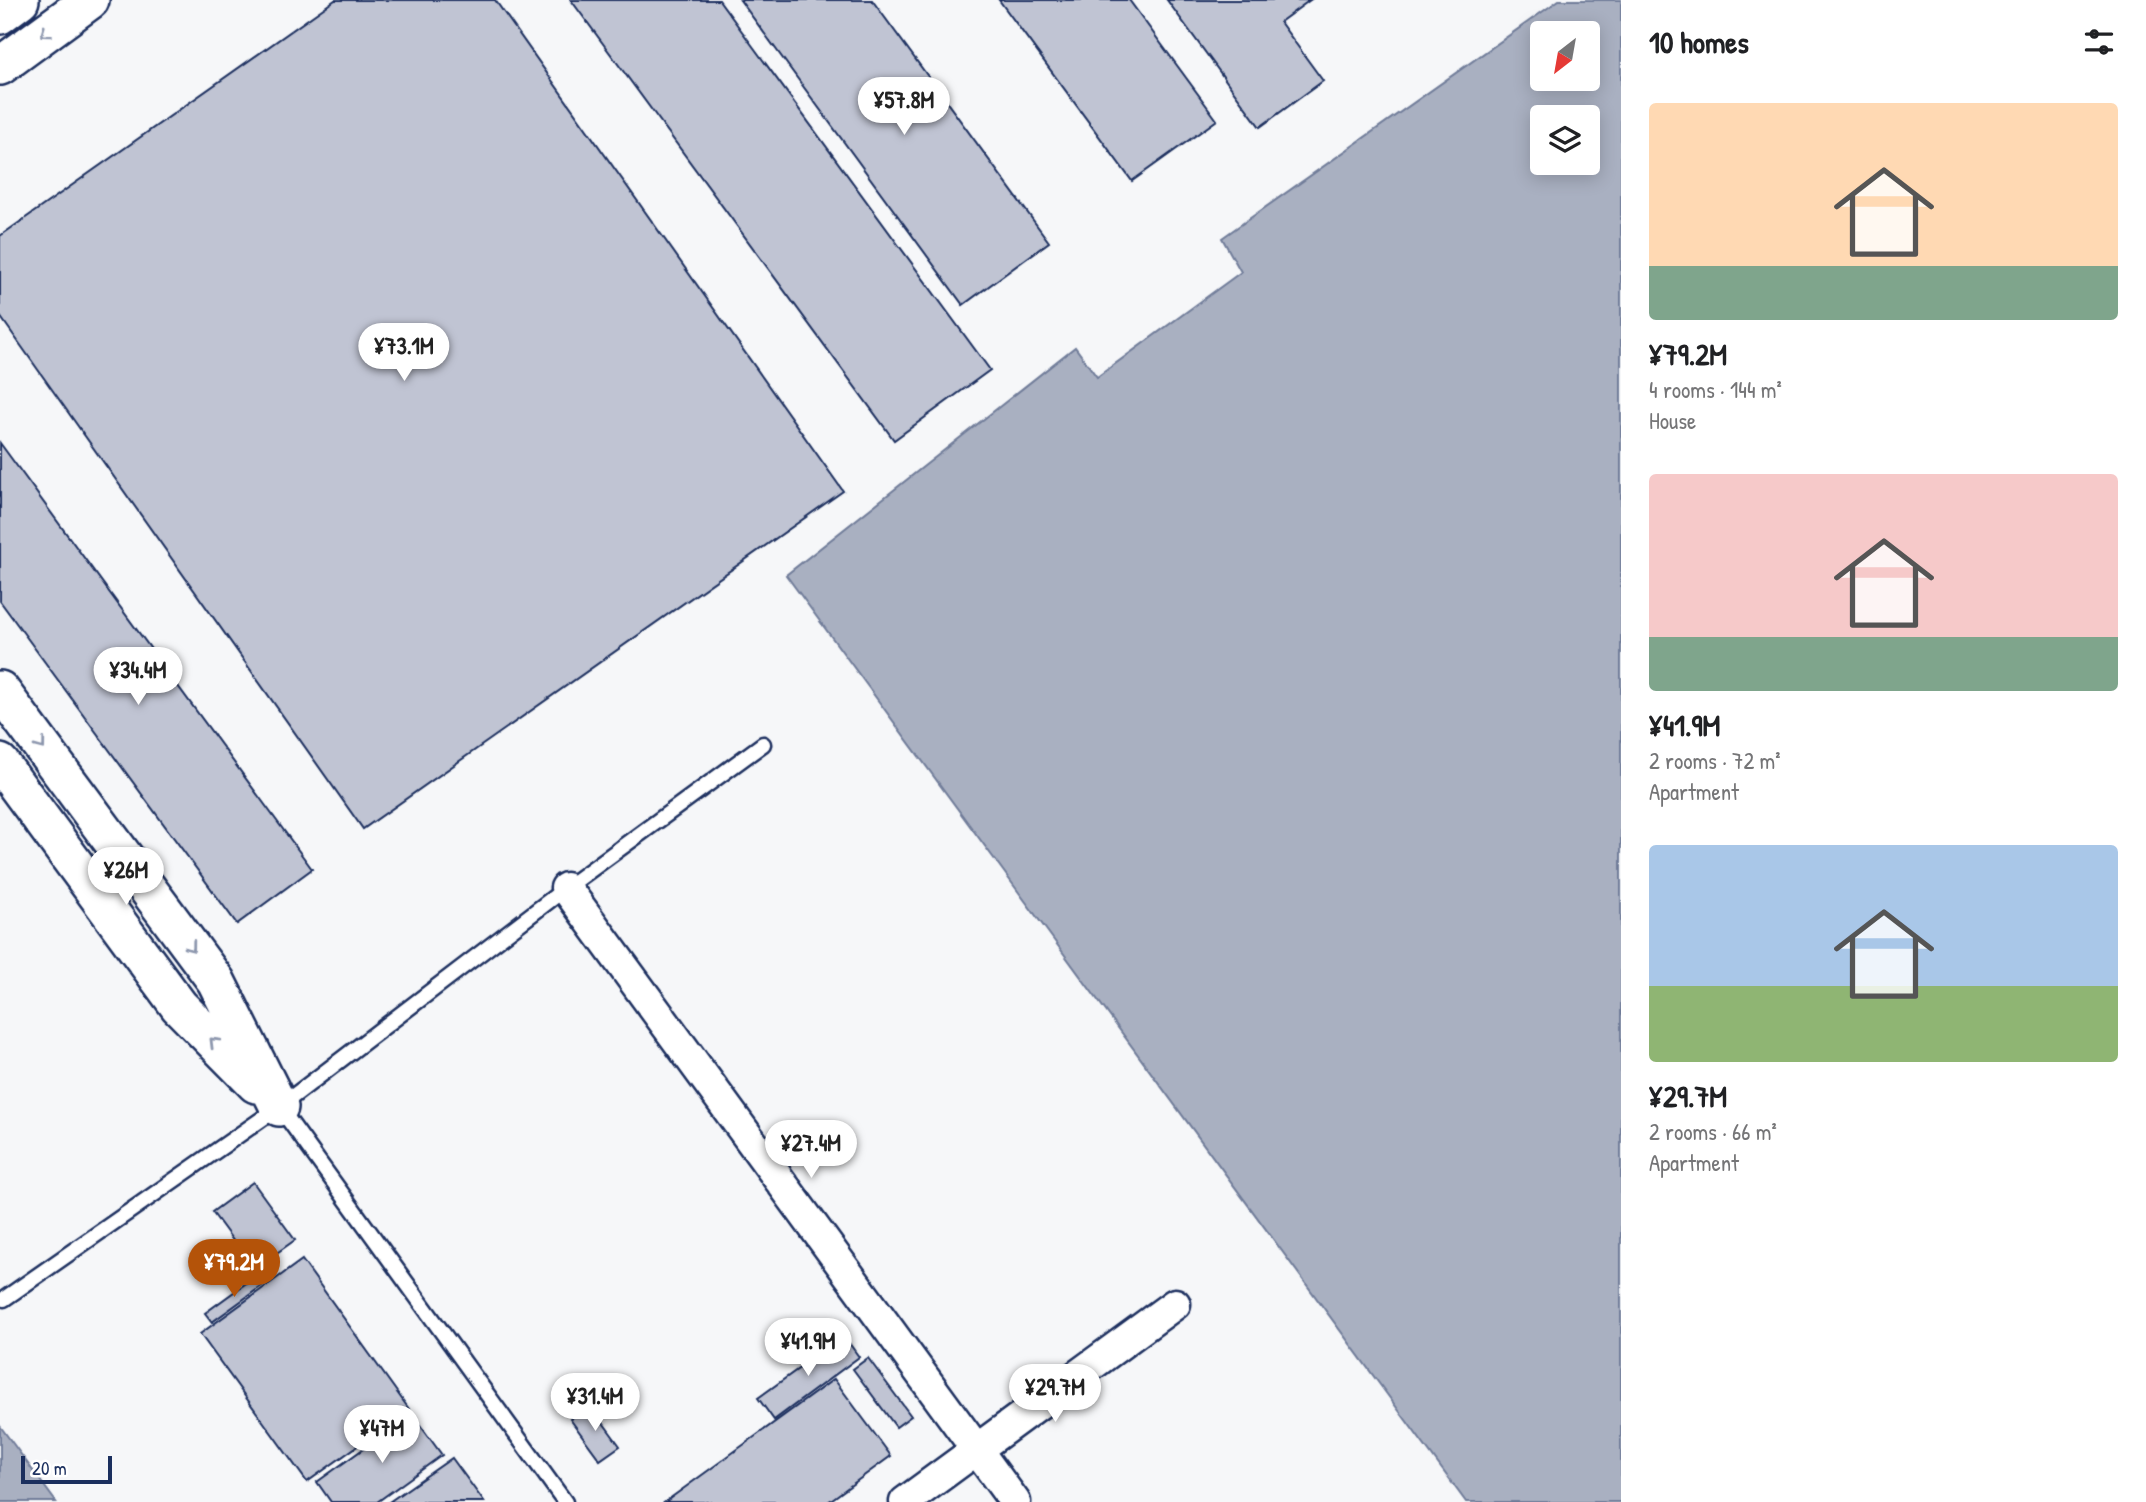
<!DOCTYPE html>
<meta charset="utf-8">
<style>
body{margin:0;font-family:"Patrick Hand",sans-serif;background:#f2f2f2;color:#202124;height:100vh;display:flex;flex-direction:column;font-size:26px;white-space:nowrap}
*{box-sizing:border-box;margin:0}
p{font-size:23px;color:#757577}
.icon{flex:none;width:38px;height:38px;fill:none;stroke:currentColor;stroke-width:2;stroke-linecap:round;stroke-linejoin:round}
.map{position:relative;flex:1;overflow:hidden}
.side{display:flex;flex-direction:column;background:#fff;width:525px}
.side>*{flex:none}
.needle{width:46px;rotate:211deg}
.tools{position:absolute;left:1530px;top:21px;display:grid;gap:14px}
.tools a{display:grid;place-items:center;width:70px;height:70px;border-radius:7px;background:#fff;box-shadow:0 4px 18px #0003;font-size:35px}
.scale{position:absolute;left:21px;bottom:18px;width:91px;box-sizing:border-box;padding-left:7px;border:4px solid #1b2f5e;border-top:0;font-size:19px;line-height:24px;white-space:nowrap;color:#1b2f5e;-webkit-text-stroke:5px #fff;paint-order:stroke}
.price{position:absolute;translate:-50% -60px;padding:0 16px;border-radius:24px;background:#fff;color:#222;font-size:23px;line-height:46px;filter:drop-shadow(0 2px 4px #0008)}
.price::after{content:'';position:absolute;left:50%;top:42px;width:21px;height:16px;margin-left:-10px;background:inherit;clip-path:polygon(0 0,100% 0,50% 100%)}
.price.on{background:#b45309;color:#fff}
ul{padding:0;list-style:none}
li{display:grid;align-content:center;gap:14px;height:371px;padding:0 28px}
li span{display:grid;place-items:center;height:217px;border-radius:7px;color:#555}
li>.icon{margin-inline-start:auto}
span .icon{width:126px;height:126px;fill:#fffc;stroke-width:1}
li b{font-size:30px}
h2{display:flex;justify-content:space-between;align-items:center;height:84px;padding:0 28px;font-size:30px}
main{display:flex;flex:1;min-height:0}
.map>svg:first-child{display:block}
</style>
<main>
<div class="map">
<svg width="1621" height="1502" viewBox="0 0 1621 1502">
<rect width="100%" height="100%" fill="#f6f7f9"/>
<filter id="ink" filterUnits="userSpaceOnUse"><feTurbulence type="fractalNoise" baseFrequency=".0143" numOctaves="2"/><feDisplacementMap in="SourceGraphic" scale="14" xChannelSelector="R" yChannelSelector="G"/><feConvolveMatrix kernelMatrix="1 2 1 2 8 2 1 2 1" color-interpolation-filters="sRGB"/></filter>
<g filter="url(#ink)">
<path fill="#a9b0c1" stroke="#707c99" stroke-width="2" fill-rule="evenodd" d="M1559,0H1621V1502H1466L786,575L1075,347L1097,377L1241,272L1222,238ZM1542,33H1587V79H1542ZM1542,117H1587V163H1542Z
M0,1426L56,1502H0Z"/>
<path fill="#c0c4d3" stroke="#1b2f5e" stroke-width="2" d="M335,0H495L843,491L363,829L0,316V236Z
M571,0H719L990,370L894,440Z
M740,0H872L1049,242L963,305Z
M999,0H1129L1217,120L1132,181Z
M1167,0H1310L1280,22L1323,81L1260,127Z
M0,443L312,869L237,924L0,601Z
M253,1182L295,1240L254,1269L212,1212Z
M302,1260L409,1409L307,1482L200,1334Z
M256,1276L263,1285L212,1322L205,1313Z
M844,1336L859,1357L774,1420L758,1398Z
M868,1358L911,1416L896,1427L853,1369Z
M834,1379L891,1456L828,1502H665Z
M590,1405L620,1446L600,1460L570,1419Z
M412,1414L442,1455L377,1502H331L317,1482Z
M452,1458L484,1502H389Z"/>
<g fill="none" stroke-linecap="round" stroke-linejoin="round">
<g stroke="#1b2f5e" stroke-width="19">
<path id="service" d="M280,1108L565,1502
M4,1299L279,1107L566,888L763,744"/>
</g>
<g stroke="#1b2f5e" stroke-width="35">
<path id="minor" d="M566,888L1015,1502
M905,1502L1175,1304"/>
</g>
<g stroke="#1b2f5e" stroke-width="42">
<path id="tertiary" d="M0,15L20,0
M0,66L90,0
M0,690L216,981L279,1107
M0,763L179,1006L256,1084"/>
</g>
<use href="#service" stroke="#fff" stroke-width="14"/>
<use href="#minor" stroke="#fff" stroke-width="30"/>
<use href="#tertiary" stroke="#fff" stroke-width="37"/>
</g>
<defs><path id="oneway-chevron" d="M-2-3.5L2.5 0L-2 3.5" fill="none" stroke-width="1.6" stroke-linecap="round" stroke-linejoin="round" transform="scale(1.75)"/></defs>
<g stroke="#8d97ae">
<use href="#oneway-chevron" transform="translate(45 33) rotate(144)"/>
<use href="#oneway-chevron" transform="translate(41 745) rotate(53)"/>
<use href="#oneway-chevron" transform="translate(191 947) rotate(53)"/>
<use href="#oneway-chevron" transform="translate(214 1042) rotate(-135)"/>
</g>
</g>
</svg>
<div class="tools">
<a><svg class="needle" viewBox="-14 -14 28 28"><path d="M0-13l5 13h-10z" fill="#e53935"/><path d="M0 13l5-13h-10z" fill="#757577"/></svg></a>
<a><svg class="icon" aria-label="layers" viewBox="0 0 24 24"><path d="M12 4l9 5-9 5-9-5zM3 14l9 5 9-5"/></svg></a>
</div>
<div class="scale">20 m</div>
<b class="price" style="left:904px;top:137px">¥57.8M</b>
<b class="price" style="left:404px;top:383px">¥73.1M</b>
<b class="price" style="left:138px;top:707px">¥34.4M</b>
<b class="price" style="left:126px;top:907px">¥26M</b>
<b class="price" style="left:811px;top:1180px">¥27.4M</b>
<b class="price on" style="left:234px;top:1299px">¥79.2M</b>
<b class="price" style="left:808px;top:1378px">¥41.9M</b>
<b class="price" style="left:1055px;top:1424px">¥29.7M</b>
<b class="price" style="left:595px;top:1433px">¥31.4M</b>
<b class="price" style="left:382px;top:1465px">¥47M</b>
</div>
<section class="side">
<h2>10 homes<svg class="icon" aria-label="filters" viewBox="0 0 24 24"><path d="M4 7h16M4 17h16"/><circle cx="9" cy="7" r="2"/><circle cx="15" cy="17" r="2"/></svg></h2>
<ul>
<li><span style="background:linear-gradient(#ffd9b3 75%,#7fa58c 0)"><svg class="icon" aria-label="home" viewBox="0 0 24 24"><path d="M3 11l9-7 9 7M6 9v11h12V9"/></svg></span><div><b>¥79.2M</b><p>4 rooms · 144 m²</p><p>House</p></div></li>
<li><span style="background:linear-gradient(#f6c9c9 75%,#7fa58c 0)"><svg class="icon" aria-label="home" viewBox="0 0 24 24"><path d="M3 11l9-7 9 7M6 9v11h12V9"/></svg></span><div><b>¥41.9M</b><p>2 rooms · 72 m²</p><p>Apartment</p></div></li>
<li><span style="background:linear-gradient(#a9c7e8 65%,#8fb573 0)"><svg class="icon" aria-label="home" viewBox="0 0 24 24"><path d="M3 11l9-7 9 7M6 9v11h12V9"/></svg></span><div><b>¥29.7M</b><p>2 rooms · 66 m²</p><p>Apartment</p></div></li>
</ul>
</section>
</main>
